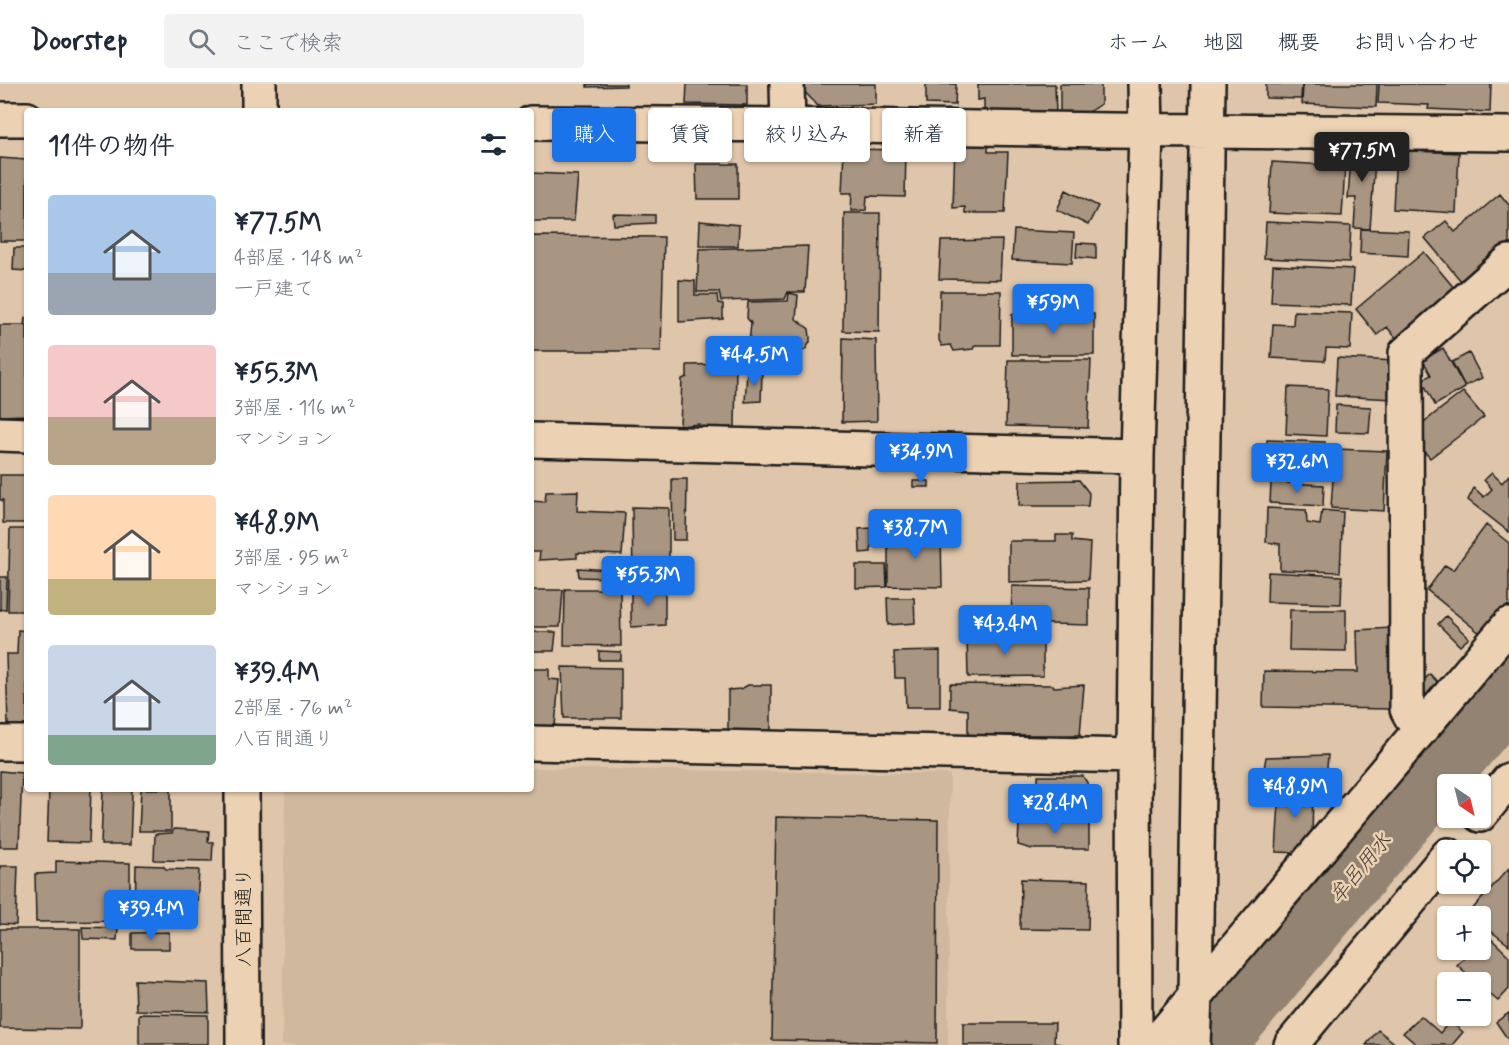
<!DOCTYPE html>
<html lang="ja">
<meta charset="utf-8">
<style>
body{margin:0;font-family:Mynerve,"Klee One",sans-serif;background:#f2f2f3;color:#1f2937;height:100vh;display:flex;flex-direction:column;font-size:22px;white-space:nowrap}
*{box-sizing:border-box;margin:0}
p{font-size:20px;color:#747a83}
.icon{flex:none;width:33px;height:33px;fill:none;stroke:currentColor;stroke-width:2;stroke-linecap:round;stroke-linejoin:round}
.map{position:relative;flex:1;overflow:hidden}
.side{position:absolute;left:24px;top:24px;width:510px;height:684px;display:flex;flex-direction:column;background:#fff;border-radius:6px;box-shadow:0 2px 4px #0004}
.side>*{flex:none}
.guide{position:absolute;left:552px;top:24px;width:570px;height:54px;display:flex;gap:12px}
.needle{width:39px;rotate:145deg}
.controls{position:absolute;left:1437px;top:690px;display:grid;gap:12px}
.controls a{display:grid;place-items:center;width:54px;height:54px;border-radius:6px;background:#fff;box-shadow:0 2px 4px #0004;font-size:30px}
.price{position:absolute;translate:-50% -51px;padding:0 14px;border-radius:6px;background:#1a73e8;color:#fff;font-size:20px;line-height:39px;filter:drop-shadow(0 2px 3px #0008)}
.price::after{content:'';position:absolute;left:50%;top:36px;width:18px;height:14px;margin-left:-9px;background:inherit;clip-path:polygon(0 0,100% 0,50% 100%)}
.price.on{background:#222;color:#fff}
ul{padding:0;list-style:none}
li{display:flex;align-items:center;gap:18px;height:150px;padding:0 24px}
li span{display:grid;place-items:center;flex:none;width:168px;height:120px;border-radius:6px;color:#555}
li>.icon{margin-inline-start:auto}
span .icon{width:72px;height:72px;fill:#fffc;stroke-width:1}
li b{font-size:26px}
h2{display:flex;justify-content:space-between;align-items:center;height:72px;padding:0 24px;font-size:26px}
.tag{padding:0 21px;border-radius:6px;background:#fff;box-shadow:0 2px 4px #0004;font-size:21px;line-height:54px}
.tag.on{background:#1a73e8;color:#fff}
header{display:flex;align-items:center;gap:36px;box-sizing:border-box;height:84px;padding:0 30px;background:#fff;border-bottom:2px solid #e0e1e3}
header strong{font-size:28px}
nav{display:flex;gap:33px;margin-inline-start:auto;font-size:21px}
.search{width:420px;height:54px;background:#f2f2f3;display:flex;align-items:center;gap:15px;box-sizing:border-box;padding:0 21px;border-radius:6px;color:#747a83;font-size:22px}
.map>svg:first-child{display:block}
</style>
<header>
<strong>Doorstep</strong>
<div class="search"><svg class="icon" aria-label="search" viewBox="0 0 24 24"><circle cx="10" cy="10" r="6"/><path d="M15 15l6 6"/></svg>ここで検索</div>
<nav><a>ホーム</a><a>地図</a><a>概要</a><a>お問い合わせ</a></nav>
</header>
<div class="map">
<svg width="1509" height="961" viewBox="0 0 1509 961">
<rect width="100%" height="100%" fill="#dfc6aa"/>
<filter id="ink" filterUnits="userSpaceOnUse"><feTurbulence type="fractalNoise" baseFrequency=".0167" numOctaves="2"/><feDisplacementMap in="SourceGraphic" scale="12" xChannelSelector="R" yChannelSelector="G"/><feConvolveMatrix kernelMatrix="1 2 1 2 8 2 1 2 1" color-interpolation-filters="sRGB"/></filter>
<g filter="url(#ink)">
<path fill="#cfb89e" d="M531,684L950,690L948,961H282L285,705H531Z"/>
<g fill="none" stroke-linecap="round" stroke-linejoin="round">
<path stroke="#928372" stroke-width="66" d="M1211,961L1509,606"/>
</g>
<path fill="#a99682" stroke="#1c1c1c" stroke-width="1.5" d="M587,0H626V2L587,3Z
M687,0H747V21L686,20Z
M801,0H876V20L818,22L801,4Z
M926,0H956L955,21L926,20Z
M978,0H1055L1056,32L984,31V15L978,16Z
M1060,0H1101V20L1087,29L1060,31Z
M1266,0H1302L1301,15L1266,14Z
M1303,0H1377L1376,23L1302,20Z
M1379,0H1491L1490,28L1428,25L1429,21L1378,19Z
M955,59L988,61V68H1008L1005,129H965V123L953,124Z
M1352,60L1376,62L1370,145L1354,144L1356,114H1348Z
M730,63V76L678,75V64Z
M844,65L906,66L905,113L867,112L866,126L851,127L852,109H842Z
M1396,66L1459,69L1456,129L1393,125Z
M0,74L27,76V157H0Z
M1272,78L1345,82L1342,132L1269,129Z
M696,80H738V115H697Z
M531,89L578,91L574,137H531Z
M1066,106L1098,122L1088,141L1057,126Z
M1500,110L1509,121V167L1466,203L1425,154L1446,137L1455,148Z
M844,129H880L879,248L843,247Z
M613,130L655,131V139L614,141Z
M700,137L739,141L738,162H699Z
M1266,138L1351,142L1349,178L1264,174Z
M1361,145L1409,147L1408,172L1360,169Z
M1014,146L1074,149L1072,179L1012,176Z
M531,152L664,153L661,267H531Z
M1002,156L1000,196L939,195L941,157Z
M1077,159L1096,160V175L1076,173Z
M808,162L805,208H788L785,215L721,217L719,208H697L699,165Z
M14,164H27V187L13,186Z
M1424,168L1460,211L1401,260L1387,243L1377,251L1356,225Z
M1273,181L1353,185L1351,221L1271,218Z
M679,196L695,197V211H717L718,219L723,220V235L679,238Z
M940,207H1001L1000,261H975L973,265L954,267L951,261L942,262L939,256Z
M789,209L798,211L796,235L809,245L810,253V258L805,266L794,271L748,270L751,239L747,234L748,218L788,217Z
M1294,227L1352,229L1350,265L1326,264L1325,277L1271,274L1273,240L1293,241Z
M1012,230H1094V271H1012Z
M25,234H27V331L0,332V241H24Z
M843,254L876,256L877,337L842,338Z
M1443,264L1465,304L1435,321L1422,296L1431,291L1423,276Z
M1469,269L1482,294L1465,302L1452,278Z
M1337,274L1396,277L1394,315L1335,312Z
M1008,276H1091L1088,344L1006,342Z
M736,280L735,344L700,343L699,340L680,342L682,295L687,293V281Z
M747,288H762L761,317L745,318Z
M1288,303L1328,305L1326,352L1286,350Z
M1463,308L1484,333L1430,374L1421,364L1424,338Z
M1336,321L1371,323L1369,349L1335,348Z
M1267,356L1325,358L1323,393L1265,390Z
M1335,365L1387,367L1384,427L1331,424Z
M1492,389L1502,399L1509,391V448L1468,416L1474,404L1484,413L1492,405L1484,396Z
M0,391H27V439H3V416H0Z
M672,395H687L686,456H673Z
M1079,396L1089,409L1088,422H1019L1020,397Z
M913,397H929V403H913Z
M1271,398L1324,401L1323,422L1270,419Z
M578,407L577,427L625,429L622,471L577,469V474L539,476L540,468H531V417L545,418L546,408Z
M632,423L669,424V500H633Z
M1267,424L1306,426L1307,439L1320,441L1322,426L1343,428L1340,488L1280,486V460L1266,458Z
M1486,441L1509,459V520L1481,550L1427,506L1445,481L1453,486Z
M871,444V468L860,469L859,445Z
M10,445H27V527H8Z
M888,450H941L942,503L888,502Z
M1056,451H1072V457L1090,459L1088,496L1009,498V457H1056Z
M856,481H886L887,503L856,504Z
M578,484L611,486L610,494L579,493Z
M1268,488L1342,492L1341,520L1267,518Z
M0,493H7L6,525L0,526Z
M1012,502L1089,504V541L1011,539Z
M631,504H665V541L631,543Z
M565,505H620L621,562L564,561Z
M531,506H563L560,543H531Z
M887,514H914L915,539L888,541Z
M1290,526H1346V567L1289,566Z
M1446,532L1469,554L1460,562L1438,540Z
M1392,544L1391,625L1263,623L1264,587L1358,588L1357,546Z
M18,546L27,547V643L8,642L6,570H17Z
M531,548H556L554,567H531Z
M1043,551V592L968,593L967,553Z
M599,567L621,568V576H599Z
M940,567V623H906L905,594H895L894,568Z
M562,583L621,584V634H564Z
M531,585H549V595L559,596L555,642L531,643Z
M1430,590L1441,602L1428,615L1417,603Z
M950,600L1053,601L1054,603L1084,601L1080,651H968V626L950,624Z
M748,601H771V646L728,647V606L741,605Z
M1328,671L1326,697H1262L1266,673Z
M0,687L22,689L19,763H0Z
M1038,692H1083L1089,702L1090,734L1039,735Z
M1280,701L1313,702L1312,759L1304,769L1276,768Z
M49,705H91L89,759L47,758Z
M141,705H171V747H139Z
M103,706L132,707L130,761H101Z
M1019,716H1034L1033,732L1019,733Z
M776,733L938,736L937,959L772,956Z
M1036,736H1089V765H1032L1018,761L1019,740Z
M174,745L209,747L208,758H213L212,777L154,776L155,750L172,749Z
M56,777L130,779V837L36,838L35,790L56,789Z
M136,781L163,782L166,785L199,786L196,838L135,835Z
M0,782H18L16,841L0,840Z
M1509,784V861L1480,839V832H1473L1469,829Z
M1021,795L1089,797L1088,846L1020,845Z
M82,843L118,844L117,856L83,855Z
M0,845H80V945L0,944Z
M1482,846L1509,872V905L1498,917L1480,902V898H1477L1457,881L1467,871L1463,866H1480Z
M169,848V865H132V849Z
M135,896L208,899L209,928L136,926Z
M1509,929V957L1496,938Z
M139,930L208,931V960H139Z
M1421,932L1440,949L1450,937L1463,948L1452,961H1417L1403,949Z
M963,939H1055L1054,959L1067,961H963Z
M1378,946L1397,961H1366Z"/>
<g fill="none" stroke-linecap="round" stroke-linejoin="round">
<g stroke="#1c1c1c" stroke-width="38">
<path id="minor" d="M787,0L788,41
M259,27V0
M0,35H27
M531,39L788,41L1111,46L1509,50
M0,350L27,351
M531,356L1137,372
M1419,647L1407,625L1406,269L1509,178
M0,659H27
M531,659L1134,672
M242,705L243,961
M1480,731L1509,696
M1135,961L1134,672L1137,372L1146,47L1145,0
M1154,961L1509,541
M1193,961L1195,912L1208,0
M1291,961L1448,771"/>
</g>
<use href="#minor" stroke="#ecd1b3" stroke-width="33"/>
</g>
</g>
<g text-anchor="middle" stroke-width="5" stroke-linejoin="round" paint-order="stroke">
<g font-size="20" fill="#1c1c1c" stroke="#ecd1b3">
<text transform="translate(243 833) rotate(-90)" y="7">八百間通り</text>
</g>
<g font-size="21" font-style="italic" fill="#45403a" stroke="#ecd1b3">
<text transform="translate(1360 784) rotate(-50)" y="7">牟呂用水</text>
</g>
</g>
</svg>
<div class="controls">
<a><svg class="needle" viewBox="-14 -14 28 28"><path d="M0-13l5 13h-10z" fill="#e53935"/><path d="M0 13l5-13h-10z" fill="#747a83"/></svg></a>
<a><svg class="icon" aria-label="locate" viewBox="0 0 24 24"><circle cx="12" cy="12" r="6"/><path d="M12 2v4M12 18v4M2 12h4M18 12h4"/></svg></a>
<a>+</a>
<a>−</a>
</div>
<b class="price on" style="left:1362px;top:99px">¥77.5M</b>
<b class="price" style="left:1053px;top:251px">¥59M</b>
<b class="price" style="left:754px;top:303px">¥44.5M</b>
<b class="price" style="left:921px;top:400px">¥34.9M</b>
<b class="price" style="left:1297px;top:410px">¥32.6M</b>
<b class="price" style="left:915px;top:476px">¥38.7M</b>
<b class="price" style="left:648px;top:523px">¥55.3M</b>
<b class="price" style="left:1005px;top:572px">¥43.4M</b>
<b class="price" style="left:1295px;top:735px">¥48.9M</b>
<b class="price" style="left:1055px;top:751px">¥28.4M</b>
<b class="price" style="left:151px;top:857px">¥39.4M</b>
<div class="guide">
<a class="tag on">購入</a>
<a class="tag">賃貸</a>
<a class="tag">絞り込み</a>
<a class="tag">新着</a>
</div>
<section class="side">
<h2>11件の物件<svg class="icon" aria-label="filters" viewBox="0 0 24 24"><path d="M4 7h16M4 17h16"/><circle cx="9" cy="7" r="2"/><circle cx="15" cy="17" r="2"/></svg></h2>
<ul>
<li><span style="background:linear-gradient(#a9c7e8 65%,#9aa5b1 0)"><svg class="icon" aria-label="home" viewBox="0 0 24 24"><path d="M3 11l9-7 9 7M6 9v11h12V9"/></svg></span><div><b>¥77.5M</b><p>4部屋 · 148 m²</p><p>一戸建て</p></div></li>
<li><span style="background:linear-gradient(#f6c9c9 60%,#b9a48a 0)"><svg class="icon" aria-label="home" viewBox="0 0 24 24"><path d="M3 11l9-7 9 7M6 9v11h12V9"/></svg></span><div><b>¥55.3M</b><p>3部屋 · 116 m²</p><p>マンション</p></div></li>
<li><span style="background:linear-gradient(#ffd9b3 70%,#c2b280 0)"><svg class="icon" aria-label="home" viewBox="0 0 24 24"><path d="M3 11l9-7 9 7M6 9v11h12V9"/></svg></span><div><b>¥48.9M</b><p>3部屋 · 95 m²</p><p>マンション</p></div></li>
<li><span style="background:linear-gradient(#c9d6e8 75%,#7fa58c 0)"><svg class="icon" aria-label="home" viewBox="0 0 24 24"><path d="M3 11l9-7 9 7M6 9v11h12V9"/></svg></span><div><b>¥39.4M</b><p>2部屋 · 76 m²</p><p>八百間通り</p></div></li>
</ul>
</section>
</div>
